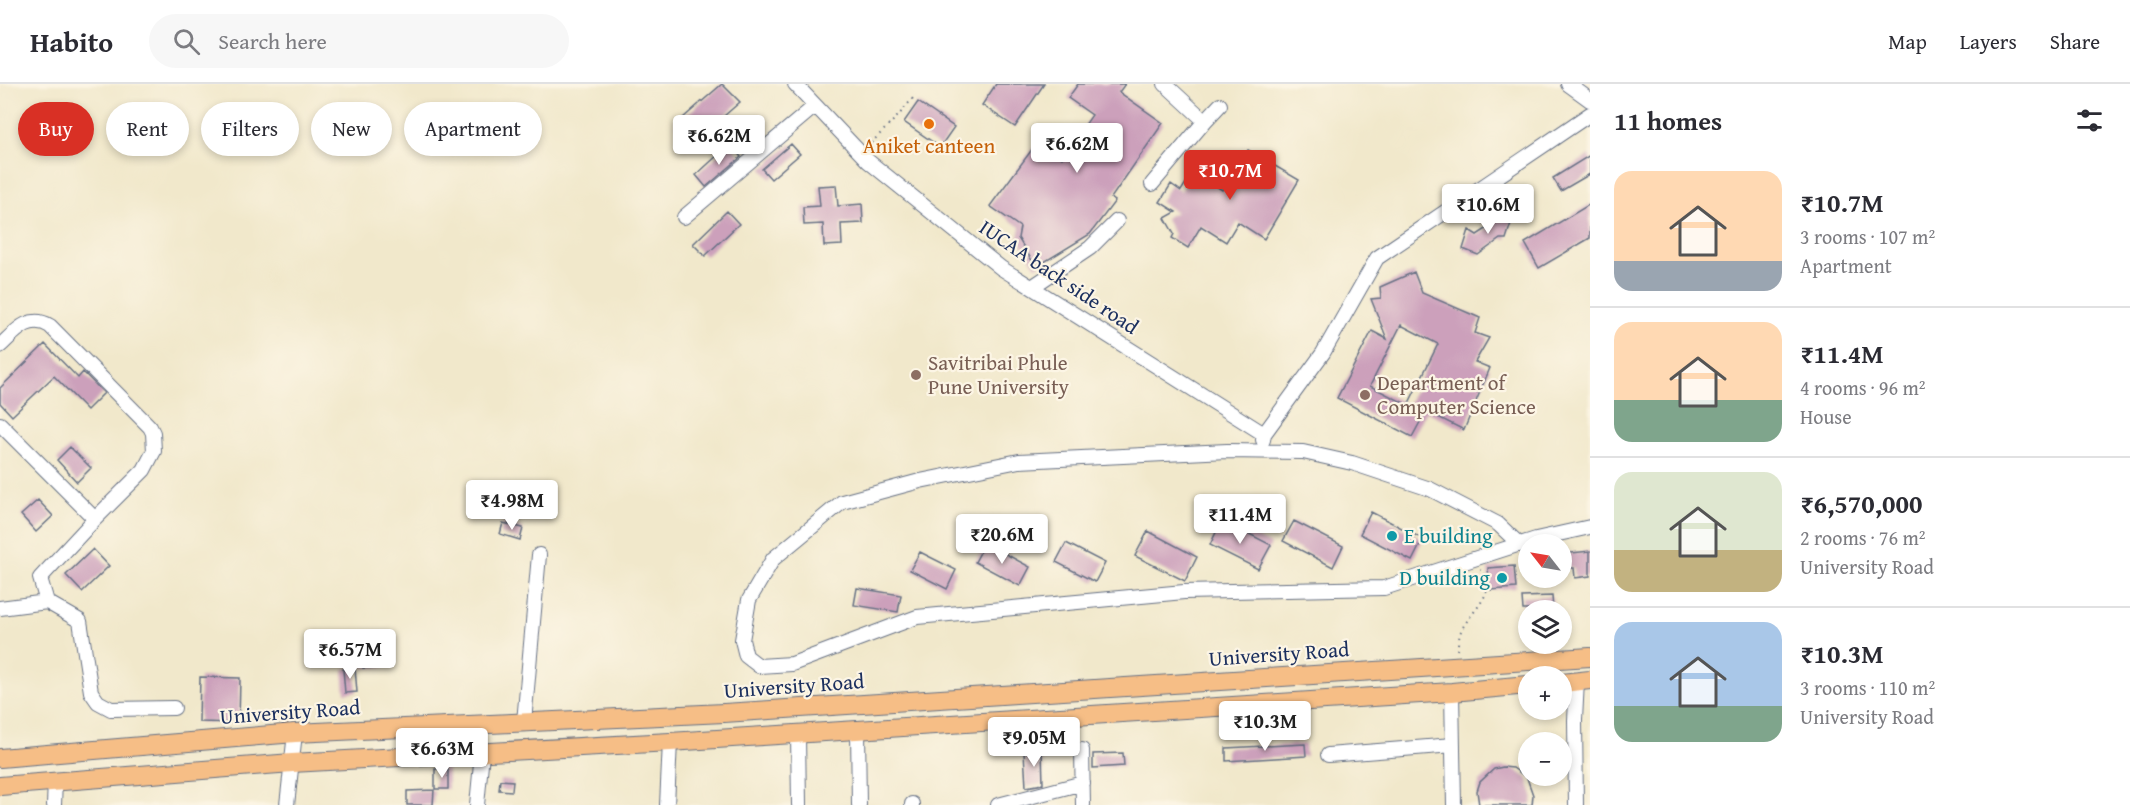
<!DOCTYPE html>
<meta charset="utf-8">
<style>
body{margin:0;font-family:"Gentium Book Plus",serif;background:#f7f7f7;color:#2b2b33;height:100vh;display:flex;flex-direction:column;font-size:22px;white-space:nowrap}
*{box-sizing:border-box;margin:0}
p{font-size:20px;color:#7c7c81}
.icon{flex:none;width:33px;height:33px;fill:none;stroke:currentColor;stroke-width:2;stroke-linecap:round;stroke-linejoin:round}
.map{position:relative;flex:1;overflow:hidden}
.drawer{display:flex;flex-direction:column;background:#fff;width:540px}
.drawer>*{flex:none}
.top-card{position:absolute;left:18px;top:18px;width:570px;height:54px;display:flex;gap:12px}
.needle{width:39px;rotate:301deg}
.controls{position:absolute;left:1518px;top:450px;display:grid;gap:12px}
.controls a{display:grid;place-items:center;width:54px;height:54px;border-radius:50%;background:#fff;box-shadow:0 3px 9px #0003;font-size:30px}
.price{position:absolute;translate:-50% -51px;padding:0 14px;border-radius:6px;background:#fff;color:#222;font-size:20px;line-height:39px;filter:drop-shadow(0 2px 3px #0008)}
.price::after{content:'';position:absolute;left:50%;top:36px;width:18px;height:14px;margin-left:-9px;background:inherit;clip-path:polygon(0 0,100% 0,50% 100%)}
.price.current{background:#d93025;color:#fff}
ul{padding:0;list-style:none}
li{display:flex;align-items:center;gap:18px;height:150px;padding:0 24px}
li+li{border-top:2px solid #e1e1e2}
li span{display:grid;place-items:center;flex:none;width:168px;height:120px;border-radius:18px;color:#555}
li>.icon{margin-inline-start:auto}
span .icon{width:72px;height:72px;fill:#fffc;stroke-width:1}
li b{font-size:26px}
h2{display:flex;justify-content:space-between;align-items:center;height:72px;padding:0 24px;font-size:26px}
.chip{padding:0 21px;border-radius:27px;background:#fff;box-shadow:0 3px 9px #0003;font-size:21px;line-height:54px}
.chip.current{background:#d93025;color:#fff}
header{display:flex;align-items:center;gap:36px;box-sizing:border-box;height:84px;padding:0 30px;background:#fff;border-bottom:2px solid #e1e1e2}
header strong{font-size:28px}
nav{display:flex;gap:33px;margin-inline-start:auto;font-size:21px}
.search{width:420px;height:54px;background:#f7f7f7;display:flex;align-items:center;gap:15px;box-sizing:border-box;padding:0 21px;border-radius:33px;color:#7c7c81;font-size:22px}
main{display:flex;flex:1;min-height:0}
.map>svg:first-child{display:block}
</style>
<header>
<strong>Habito</strong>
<div class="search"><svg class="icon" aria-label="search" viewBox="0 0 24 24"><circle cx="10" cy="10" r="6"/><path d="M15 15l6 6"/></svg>Search here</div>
<nav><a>Map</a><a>Layers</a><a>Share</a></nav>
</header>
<main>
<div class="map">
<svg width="1590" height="721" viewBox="0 0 1590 721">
<rect width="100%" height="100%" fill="#fcf5e5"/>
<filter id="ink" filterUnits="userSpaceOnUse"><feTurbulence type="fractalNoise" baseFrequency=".0167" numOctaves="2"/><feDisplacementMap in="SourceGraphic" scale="12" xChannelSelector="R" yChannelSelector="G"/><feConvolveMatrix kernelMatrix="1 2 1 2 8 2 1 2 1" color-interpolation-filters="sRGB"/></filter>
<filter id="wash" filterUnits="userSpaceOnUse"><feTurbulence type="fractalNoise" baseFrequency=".008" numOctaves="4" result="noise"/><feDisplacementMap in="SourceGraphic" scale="24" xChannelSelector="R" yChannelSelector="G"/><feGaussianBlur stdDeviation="1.35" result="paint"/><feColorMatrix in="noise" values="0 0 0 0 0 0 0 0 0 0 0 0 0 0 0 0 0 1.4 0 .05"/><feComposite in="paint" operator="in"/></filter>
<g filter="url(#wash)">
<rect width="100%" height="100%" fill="#f1e8cb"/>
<g id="blocks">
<path fill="#cca0bb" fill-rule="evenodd" d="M722,0L740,18L692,60L675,41Z
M996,0H1044L1015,43L982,21Z
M1078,0H1125L1119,8L1163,39L1111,114L1115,117L1090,150L1036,183L1018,154L1020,143L990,122L1039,56L1062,74L1092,31L1068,14Z
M918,18L954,43L940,63L904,38Z
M730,60L741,73L706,103L696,91Z
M791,60L800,70L771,95L762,85Z
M1248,66L1299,96L1264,155L1238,138L1226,158L1201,142L1188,164L1172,154L1174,150L1165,134L1176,128L1160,118L1171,100L1181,107L1193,88L1222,106Z
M1590,71V90L1561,107L1553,94Z
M836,101L838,122L862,120L863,139L841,140L842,161L824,162L823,140L804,141L803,123L820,122L818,102Z
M1590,120V154L1539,184L1525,159Z
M727,127L739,140L705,172L693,160Z
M1487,129L1512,136L1506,155H1500L1478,171L1463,165L1469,146L1477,151L1491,142Z
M1414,188L1422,209L1480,234L1475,249L1489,254L1475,278L1490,284L1464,346L1426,327L1412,353L1337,314L1372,247L1387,255L1371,215L1381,214L1380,203ZM1401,241L1438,260L1408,321L1370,302Z
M45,260L78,294L83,288L104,309L87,326L54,292L12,332L0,319V304Z
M70,363L91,384L77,398L57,376Z
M38,416L53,432L36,448L21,431Z
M1371,428L1423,455L1412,477L1360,450Z
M1222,436L1271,461L1258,485L1210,461Z
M1294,437L1343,462L1333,483L1283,457Z
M503,439L523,444L520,456L500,450Z
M1148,447L1197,473L1185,497L1135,472Z
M985,459L1030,483L1020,502L975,478Z
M1066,459L1105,479L1095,498L1056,478Z
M93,465L109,482L82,508L66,491Z
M1590,467V492L1575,494L1574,484H1564L1562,470Z
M920,468L956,486L947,505L910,486Z
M1514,482L1516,504L1490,506L1488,484Z
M857,504L901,511L898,528L854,521Z
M1552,512L1553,526H1523L1522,513Z
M383,568L385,583L363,584V570Z
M355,584L357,608L345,609L343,585Z
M200,593L240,594L239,639L199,638Z
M1305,660L1306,672L1226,677V664Z
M1042,667L1043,700L1026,703L1024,668Z
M1123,669L1124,682L1093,684V670Z
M1503,683L1513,684L1527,694L1533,711L1532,721H1479L1477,707L1480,698L1494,685Z
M435,685H448V705H435Z
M500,696L513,697L512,707L499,706Z
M434,706L433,721H407V707Z"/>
</g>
</g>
<g filter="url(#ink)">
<use href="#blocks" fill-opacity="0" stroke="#667084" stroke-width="1.5"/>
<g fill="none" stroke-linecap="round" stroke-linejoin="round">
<g stroke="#667084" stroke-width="16">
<path id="minor" d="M795,0L868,77L1001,184L1264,350
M1568,0L1590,16
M1205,37L1220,21
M1152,100L1205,37L1165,0
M684,133L815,22
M1032,203L1090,164L1117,137
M0,262C15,248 29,229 50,242L150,343L153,349L154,367L144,386L95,435L40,494L47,518
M0,340L95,435
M1263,356L1264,350L1323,269L1377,174L1590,30
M1520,461L1498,440L1430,405L1352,379L1303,368L1227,367L1019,377L920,397L842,418L773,475L749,516L742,556L746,572L759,582L792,580L917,533L1184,508L1384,504L1536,455L1590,443
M0,524L47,518L80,537L91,608L98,618L111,625L174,624
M1452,608L1454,721
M524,638L539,471
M858,646L859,721
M798,650L799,721
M1082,666L1083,721
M1328,671L1453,661
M912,720V721
M54,721L55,697
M287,721L295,649
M477,721L482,669
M667,721L670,658
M998,721L1083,699
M1576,721L1575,636L1577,597"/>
</g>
<g stroke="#667084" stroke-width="20">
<path id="major" d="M1562,599L1590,596
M0,674L295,649L724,629L1590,573
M0,702L292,679L670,658L1452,608L1528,601"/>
</g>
<path stroke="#667084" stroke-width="2" stroke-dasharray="1.5 4.5" stroke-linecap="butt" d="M871,59L898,32L913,14
M1457,566C1458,560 1459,553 1461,547C1468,530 1503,505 1480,486"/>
<use href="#minor" stroke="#fff" stroke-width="14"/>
<use href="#major" stroke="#f6be86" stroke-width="18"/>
</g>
</g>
<circle fill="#e8710a" stroke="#fcf5e5" stroke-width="2" cx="929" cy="40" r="6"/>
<g fill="#8d6e63" stroke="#fcf5e5" stroke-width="2">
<circle cx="916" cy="291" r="6"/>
<circle cx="1365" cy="311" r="6"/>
</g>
<g fill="#0f9aa8" stroke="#fcf5e5" stroke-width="2">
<circle cx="1392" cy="452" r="6"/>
<circle cx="1502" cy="494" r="6"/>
</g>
<g text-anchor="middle" stroke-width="4.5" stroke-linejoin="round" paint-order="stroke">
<g font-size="21" fill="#c56008" stroke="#fcf5e5">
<text x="929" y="69">Aniket canteen</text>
</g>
<g font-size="21" fill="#1b2f5e" stroke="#fcf5e5">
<text transform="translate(1059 193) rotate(34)" y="7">IUCAA back side road</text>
<text transform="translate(1279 570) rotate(-4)" y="7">University Road</text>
<text transform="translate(794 602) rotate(-4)" y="7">University Road</text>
<text transform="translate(290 628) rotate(-4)" y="7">University Road</text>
</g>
<g font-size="21" fill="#785e54" stroke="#fcf5e5" text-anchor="start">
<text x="928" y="286">Savitribai Phule<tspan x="928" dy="24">Pune University</tspan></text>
<text x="1377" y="306">Department of<tspan x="1377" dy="24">Computer Science</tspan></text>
</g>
<g font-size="21" fill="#0d838f" stroke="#fcf5e5" text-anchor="start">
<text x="1404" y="459">E building</text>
<text x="1490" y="501" text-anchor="end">D building</text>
</g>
</g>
</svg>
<div class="controls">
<a><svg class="needle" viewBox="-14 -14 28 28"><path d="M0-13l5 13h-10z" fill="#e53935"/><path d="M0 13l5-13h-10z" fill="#7c7c81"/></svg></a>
<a><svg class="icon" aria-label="layers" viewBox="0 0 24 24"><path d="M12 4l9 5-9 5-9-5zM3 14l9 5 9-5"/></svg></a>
<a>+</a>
<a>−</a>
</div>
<b class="price" style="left:719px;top:82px">₹6.62M</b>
<b class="price" style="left:1077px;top:90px">₹6.62M</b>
<b class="price current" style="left:1230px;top:117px">₹10.7M</b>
<b class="price" style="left:1488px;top:151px">₹10.6M</b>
<b class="price" style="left:512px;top:447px">₹4.98M</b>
<b class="price" style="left:1240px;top:461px">₹11.4M</b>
<b class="price" style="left:1002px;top:481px">₹20.6M</b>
<b class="price" style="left:350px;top:596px">₹6.57M</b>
<b class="price" style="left:1265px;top:668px">₹10.3M</b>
<b class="price" style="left:1034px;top:684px">₹9.05M</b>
<b class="price" style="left:442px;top:695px">₹6.63M</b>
<div class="top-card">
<a class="chip current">Buy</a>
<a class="chip">Rent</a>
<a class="chip">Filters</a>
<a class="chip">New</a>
<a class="chip">Apartment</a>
</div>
</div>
<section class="drawer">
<h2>11 homes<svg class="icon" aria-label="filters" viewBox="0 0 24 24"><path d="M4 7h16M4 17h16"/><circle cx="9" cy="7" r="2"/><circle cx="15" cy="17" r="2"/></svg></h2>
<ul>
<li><span style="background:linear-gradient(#ffd9b3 75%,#9aa5b1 0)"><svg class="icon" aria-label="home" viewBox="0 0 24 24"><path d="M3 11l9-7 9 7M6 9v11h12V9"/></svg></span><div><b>₹10.7M</b><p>3 rooms · 107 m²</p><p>Apartment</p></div></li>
<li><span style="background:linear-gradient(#ffd9b3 65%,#7fa58c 0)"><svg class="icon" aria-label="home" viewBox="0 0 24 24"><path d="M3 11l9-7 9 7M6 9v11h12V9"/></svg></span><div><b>₹11.4M</b><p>4 rooms · 96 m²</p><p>House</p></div></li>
<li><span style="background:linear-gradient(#dfe7d0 65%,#c2b280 0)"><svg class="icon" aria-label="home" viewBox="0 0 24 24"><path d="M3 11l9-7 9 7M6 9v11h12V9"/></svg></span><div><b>₹6,570,000</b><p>2 rooms · 76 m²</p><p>University Road</p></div></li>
<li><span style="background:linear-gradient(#a9c7e8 70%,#7fa58c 0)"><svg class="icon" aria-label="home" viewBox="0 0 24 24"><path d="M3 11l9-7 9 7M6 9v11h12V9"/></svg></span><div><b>₹10.3M</b><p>3 rooms · 110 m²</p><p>University Road</p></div></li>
</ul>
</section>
</main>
